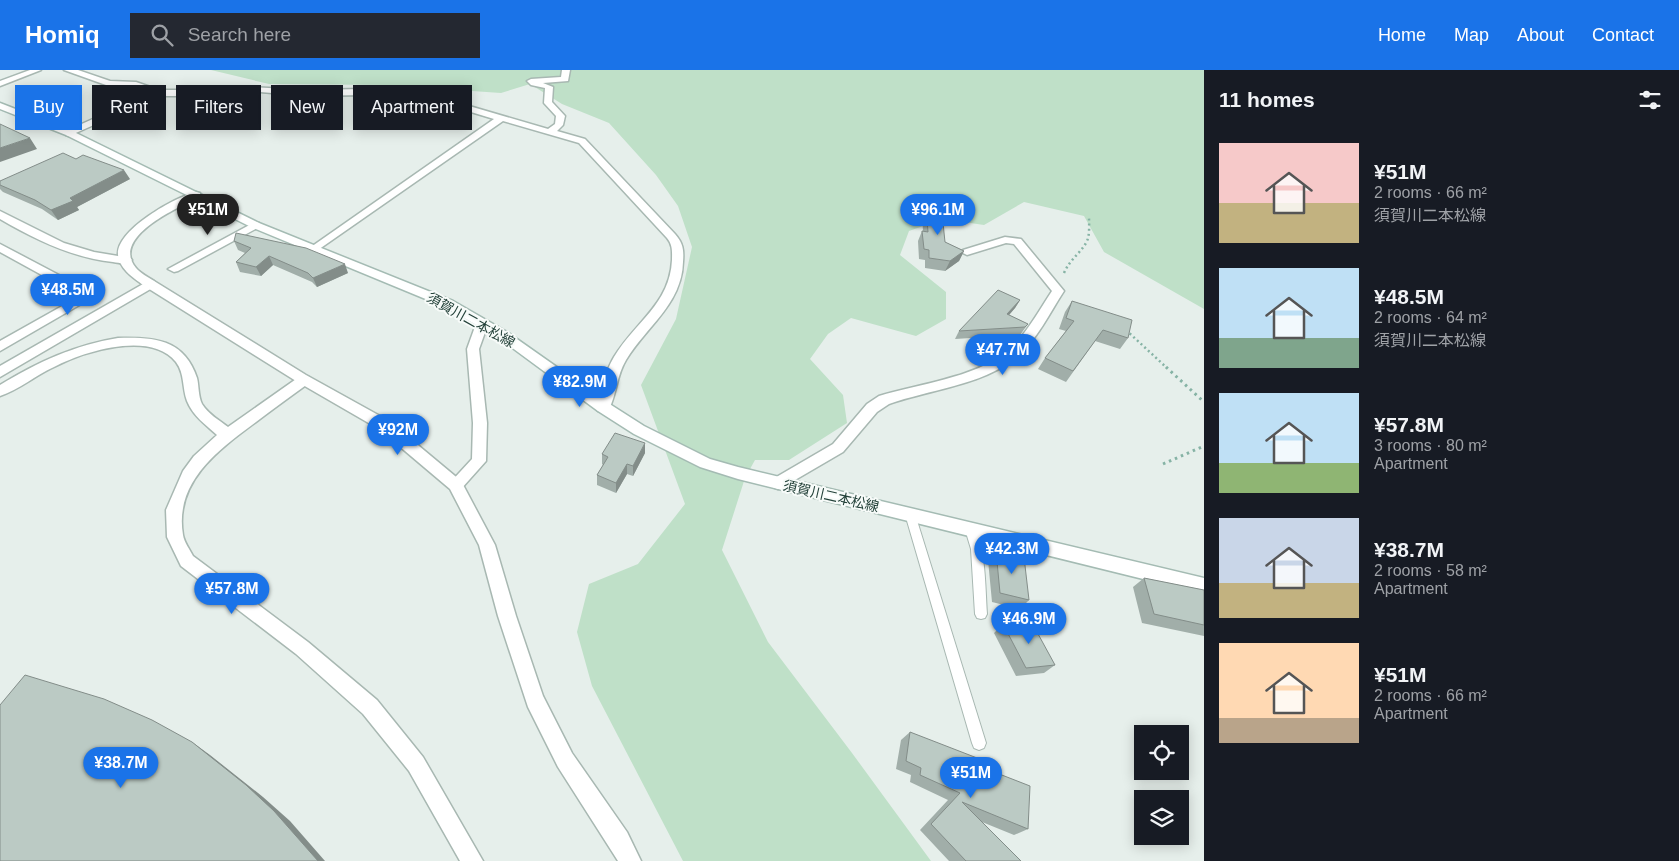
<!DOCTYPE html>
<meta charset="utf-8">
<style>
body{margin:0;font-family:Helvetica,"Noto Sans JP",sans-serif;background:#242831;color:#f1f3f6;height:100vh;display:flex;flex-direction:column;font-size:19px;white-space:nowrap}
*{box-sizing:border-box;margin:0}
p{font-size:16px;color:#9ea1a6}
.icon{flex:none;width:28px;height:28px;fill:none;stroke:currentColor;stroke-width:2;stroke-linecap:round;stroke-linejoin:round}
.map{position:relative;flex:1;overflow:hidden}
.sheet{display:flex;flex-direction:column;background:#171b24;width:475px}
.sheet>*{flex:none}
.guide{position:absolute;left:15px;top:15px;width:475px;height:45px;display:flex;gap:10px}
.buttons{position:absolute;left:1134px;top:655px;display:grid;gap:10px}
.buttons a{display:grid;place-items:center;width:55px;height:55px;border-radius:0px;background:#171b24;box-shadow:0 2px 12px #0003;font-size:25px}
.price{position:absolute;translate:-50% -42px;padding:0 11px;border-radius:18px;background:#1a73e8;color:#fff;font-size:16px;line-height:32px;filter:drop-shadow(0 1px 2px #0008)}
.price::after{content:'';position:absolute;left:50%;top:30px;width:15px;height:11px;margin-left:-8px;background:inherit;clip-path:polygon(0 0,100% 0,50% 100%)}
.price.active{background:#222;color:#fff}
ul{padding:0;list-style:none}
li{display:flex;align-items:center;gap:15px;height:125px;padding:0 15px}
li span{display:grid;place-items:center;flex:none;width:140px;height:100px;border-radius:0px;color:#555}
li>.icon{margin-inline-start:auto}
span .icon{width:60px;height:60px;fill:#fffc;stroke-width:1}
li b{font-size:21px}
h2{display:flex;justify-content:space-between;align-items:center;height:60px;padding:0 15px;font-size:21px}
.chip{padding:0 18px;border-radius:0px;background:#171b24;box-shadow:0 2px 12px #0003;font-size:18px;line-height:45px}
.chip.active{background:#1a73e8;color:#fff}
header{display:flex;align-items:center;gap:30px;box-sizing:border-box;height:70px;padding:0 25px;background:#1a73e8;color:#fff}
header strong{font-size:24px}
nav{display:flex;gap:28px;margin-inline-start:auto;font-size:18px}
.search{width:350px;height:45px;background:#242831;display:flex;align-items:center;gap:12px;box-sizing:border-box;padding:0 18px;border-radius:0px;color:#9ea1a6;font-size:19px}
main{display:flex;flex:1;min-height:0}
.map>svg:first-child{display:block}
</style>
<header>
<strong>Homiq</strong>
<div class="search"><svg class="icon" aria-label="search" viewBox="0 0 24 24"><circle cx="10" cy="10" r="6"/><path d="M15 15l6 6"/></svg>Search here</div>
<nav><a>Home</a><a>Map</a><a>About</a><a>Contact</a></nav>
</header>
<main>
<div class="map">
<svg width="1204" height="791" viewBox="0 0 1204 791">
<rect width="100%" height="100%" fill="#e6efeb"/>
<path fill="#bfe0c8" d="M211,0H1204V239L1104,182L1084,146L1024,132L984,155L943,149L909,161L900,185L946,222V249L916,266L851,248L828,264L810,289L843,325L847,353L789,390H755L745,408L722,480L768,572L852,683L931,791H683L592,616L577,562L589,514L638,494L685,434L641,315L676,249L692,177L678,136L656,105L609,53L562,34L530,14L501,23L385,15L269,14Z"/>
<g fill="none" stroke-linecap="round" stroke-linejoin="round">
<g stroke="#a8b8b2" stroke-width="2">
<path id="service" d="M910,440L914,441L915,444L986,673L984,678L979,680L974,678L972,673L905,444L906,441Z
M970,455L974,456C986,482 985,515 987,544L985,548L981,549L977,548L975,544L971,479L965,459L966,456Z"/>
</g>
<g stroke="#a8b8b2" stroke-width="3">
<path id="minor" d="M30,0H41L0,16V11Z
M64,0H78L110,11L136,12L159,20H203L248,17L308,20L365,19L409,22L442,28L548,59L555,54L556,46L544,33L545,18L531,15L527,11L531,9L561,7L562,0H570L568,11L543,13L553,17L552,32L565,46L563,55L557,61L585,69L675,164C683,173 684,180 683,192C682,234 646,257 626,290C616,306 617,325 608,341H598L596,337C601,320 605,302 614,287C635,252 670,234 672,190C672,182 673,175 667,168L579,73L503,51L315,182L311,181L309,179L311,177L494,49L438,32L409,28L365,25L308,26L248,21L203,26H159L69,66L66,65V61L151,23L135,16L106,15Z
M0,141L64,173L94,182L130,188L132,190C127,195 120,193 113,192C73,188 34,169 0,149Z
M255,152L259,153L260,155L259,157L178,201L174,202L168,199Z
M1005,167L1021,169L1064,221C1049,244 1036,272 1014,289C982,315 928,320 889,334L877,342L843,382L783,417L778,419L773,417L770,413L773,409L833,374L867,334L879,326C918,314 974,308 1006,282C1025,267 1038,242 1052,221L1014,174L1006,173L967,185L961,182L963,180Z
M0,174L93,223L95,226L0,281V271L80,226L0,182Z
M150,210L154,211L156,214L154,217L0,307V296Z
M482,250L488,254L479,279L487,353L486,391L461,419L456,421L451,419L448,415L472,389L473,353L467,279L476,254Z
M118,268C154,267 184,269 197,308C199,316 198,326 202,334C208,344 219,350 228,357L299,307H309L311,310L309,313C291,326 273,339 256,352C218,380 174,412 183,465C184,472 190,480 193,486L308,572L377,630L423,687L483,791H460L409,701L363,644L296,584L181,496L167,467L166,440L183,401L194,386L217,365C206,355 193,346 187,331C182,318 185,304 176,292C150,260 83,282 54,297C36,305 19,320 0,326V315C38,292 75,275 118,268Z"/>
</g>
<g stroke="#a8b8b2" stroke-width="3">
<path id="tertiary" d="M196,122L200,123V127C179,137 110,167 136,198C140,203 148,207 154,211L306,305L389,351L461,411L495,475L516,546L543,626L572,683L627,762L641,791H618L558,697L528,637L498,546L479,475L450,419L379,359L296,311L146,217C135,209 120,200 118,185C116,160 175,127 196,122Z"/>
</g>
<g stroke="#a4bbb3" stroke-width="3">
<path id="secondary" d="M0,33L72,61L259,153L453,231L507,262L608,333L644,356L710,389L738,397L1204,508V524L738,409L700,397L634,364L598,341L499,268L445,237L251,157L66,65L0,39Z"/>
</g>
<path stroke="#86b3a5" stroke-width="2.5" stroke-dasharray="2 3" stroke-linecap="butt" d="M1064,203C1070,189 1081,183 1087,171C1090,164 1089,154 1089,147
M1126,260L1167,298"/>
<path stroke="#86b3a5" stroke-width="3" stroke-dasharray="2.5 4" stroke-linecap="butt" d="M1166,297L1204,332
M1163,394L1204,376"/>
<use href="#service" fill="#fff" fill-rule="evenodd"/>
<use href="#minor" fill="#fff" fill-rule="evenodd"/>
<use href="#tertiary" fill="#fff" fill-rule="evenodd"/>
<use href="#secondary" fill="#fff" fill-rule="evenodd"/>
</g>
<path fill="#a1aea9" d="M130,109L77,137L79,140L58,150L42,139L3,122L0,119V111Z
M926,136L945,172L964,181L959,191L945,201L925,198V190L919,189L918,171L922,161H923L922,146Z
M234,171L348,203L317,217L312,212L273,195L261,206L240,202L236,192L245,183L238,180Z
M1020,230L1015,238L1009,245L1028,254L1020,265L955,269L959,261Z
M1072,231L1128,268L1120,279L1095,271L1066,312L1038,299L1045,288L1066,261L1059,259L1065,242Z
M645,383L633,406L627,404L616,423L597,415V405L603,395L602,394V384Z
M996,481L1029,530L1020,539L992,532L988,490Z
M1144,508L1204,520V566L1142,553L1133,517Z
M1003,554L1055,595L1044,603L1016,606L994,563Z
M910,662L989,700L1028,759L1014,765L982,752L1021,791H949L920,760L948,730L910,712L911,705L896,699L901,670Z"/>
<path fill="#838d89" d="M30,68L37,79L0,92V78Z
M124,100L130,109L77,137L79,140L58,150L51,140L70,128Z
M964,181L959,191L945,201L950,191Z
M269,186L273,195L261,206L256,197Z
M345,194L348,203L317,217L313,208Z
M1020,230L1015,238L1002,253L1007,244Z
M645,373V383L633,406V396Z
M627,394V404L616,423V413Z
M192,672L210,685L263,727L290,751L325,791H318Z"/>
<path fill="#bbcac4" stroke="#838d89" d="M0,54L30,68L0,78Z
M63,83L76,89L83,85L124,100L70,128L73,131L51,140L35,130L0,115V111Z
M941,134L945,172L964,181L950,191L929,188V180L924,179L922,161L928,162L926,136Z
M236,163L306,178L345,194L313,208L308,203L269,186L256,197L236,192L251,178L234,171Z
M998,220L1020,230L1007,244L1028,254L1025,257L959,261Z
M1072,231L1132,250L1128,268L1103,260L1073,301L1045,288L1074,251L1066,248Z
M615,363L645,373L633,396L627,394L616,413L597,405L608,387L602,384Z
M996,481L1024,487L1029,530L1000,523Z
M1144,508L1204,520V555L1154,544Z
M1031,551L1055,595L1026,598L1003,554Z
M25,605L104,629L152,650L192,672L246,715L274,741L318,791H0V635Z
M910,662L990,693L989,700L1030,716L1028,759L962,732L1021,791H966L931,754L960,723L920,705L921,698L906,691Z"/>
<g text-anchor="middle" stroke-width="4" stroke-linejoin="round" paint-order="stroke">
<g font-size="14" fill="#24423a" stroke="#f7fbf9">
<text transform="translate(471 250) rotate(29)" y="5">須賀川二本松線</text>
<text transform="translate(831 426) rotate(13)" y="5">須賀川二本松線</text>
</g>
</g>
</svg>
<div class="buttons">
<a><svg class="icon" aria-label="locate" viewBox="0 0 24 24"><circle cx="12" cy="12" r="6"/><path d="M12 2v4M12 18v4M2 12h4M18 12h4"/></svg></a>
<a><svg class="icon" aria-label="layers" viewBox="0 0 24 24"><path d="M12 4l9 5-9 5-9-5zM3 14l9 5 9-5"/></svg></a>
</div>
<b class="price active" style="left:208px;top:166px">¥51M</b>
<b class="price" style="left:938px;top:166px">¥96.1M</b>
<b class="price" style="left:68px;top:246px">¥48.5M</b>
<b class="price" style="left:1003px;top:306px">¥47.7M</b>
<b class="price" style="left:580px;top:338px">¥82.9M</b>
<b class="price" style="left:398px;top:386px">¥92M</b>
<b class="price" style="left:1012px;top:505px">¥42.3M</b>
<b class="price" style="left:232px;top:545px">¥57.8M</b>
<b class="price" style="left:1029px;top:575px">¥46.9M</b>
<b class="price" style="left:121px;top:719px">¥38.7M</b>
<b class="price" style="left:971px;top:729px">¥51M</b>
<div class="guide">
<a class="chip active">Buy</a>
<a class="chip">Rent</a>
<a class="chip">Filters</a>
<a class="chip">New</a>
<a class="chip">Apartment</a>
</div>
</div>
<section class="sheet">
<h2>11 homes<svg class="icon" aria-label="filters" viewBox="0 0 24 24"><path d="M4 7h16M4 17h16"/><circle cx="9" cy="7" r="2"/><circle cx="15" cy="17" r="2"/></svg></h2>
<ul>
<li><span style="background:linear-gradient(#f6c9c9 60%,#c2b280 0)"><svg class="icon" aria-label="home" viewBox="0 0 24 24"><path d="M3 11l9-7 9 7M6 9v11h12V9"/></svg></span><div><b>¥51M</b><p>2 rooms · 66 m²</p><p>須賀川二本松線</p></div></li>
<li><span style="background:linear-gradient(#bfe0f5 70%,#7fa58c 0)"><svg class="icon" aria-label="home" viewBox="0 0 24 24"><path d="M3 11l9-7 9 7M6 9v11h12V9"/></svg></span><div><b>¥48.5M</b><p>2 rooms · 64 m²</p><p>須賀川二本松線</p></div></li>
<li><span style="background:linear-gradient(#bfe0f5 70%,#8fb573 0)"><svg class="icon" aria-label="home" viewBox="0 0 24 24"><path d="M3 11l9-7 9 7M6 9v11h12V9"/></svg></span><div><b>¥57.8M</b><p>3 rooms · 80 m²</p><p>Apartment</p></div></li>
<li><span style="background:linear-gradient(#c9d6e8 65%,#c2b280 0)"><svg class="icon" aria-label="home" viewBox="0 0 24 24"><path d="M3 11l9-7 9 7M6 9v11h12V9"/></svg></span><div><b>¥38.7M</b><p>2 rooms · 58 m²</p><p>Apartment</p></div></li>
<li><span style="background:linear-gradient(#ffd9b3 75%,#b9a48a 0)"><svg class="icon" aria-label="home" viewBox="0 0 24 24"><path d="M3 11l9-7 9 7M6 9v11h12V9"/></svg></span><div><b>¥51M</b><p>2 rooms · 66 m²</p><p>Apartment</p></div></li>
</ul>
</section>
</main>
